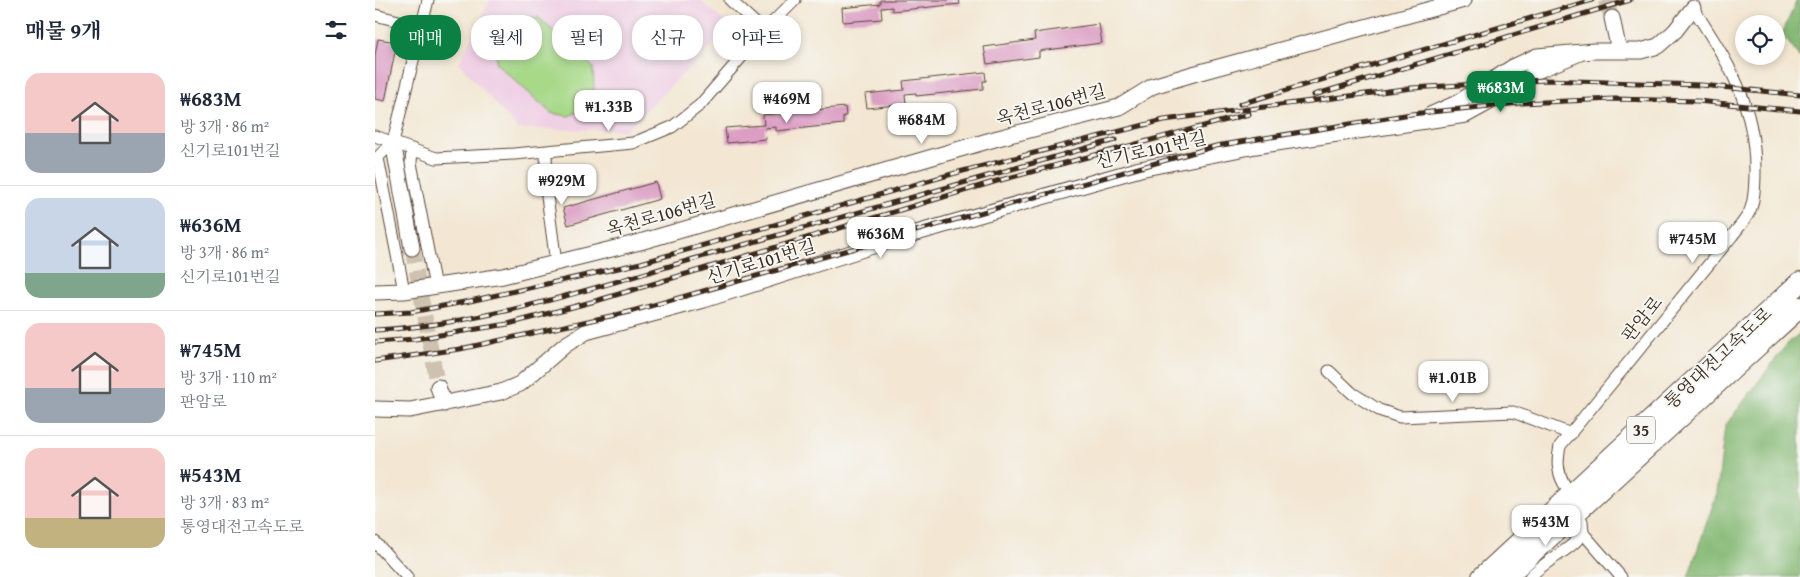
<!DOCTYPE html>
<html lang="ko">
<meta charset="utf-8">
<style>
body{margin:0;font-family:"Gentium Book Plus","Noto Serif KR",serif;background:#f2f2f3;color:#1f2937;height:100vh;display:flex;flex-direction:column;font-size:19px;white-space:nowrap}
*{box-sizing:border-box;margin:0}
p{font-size:16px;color:#747a83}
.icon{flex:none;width:28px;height:28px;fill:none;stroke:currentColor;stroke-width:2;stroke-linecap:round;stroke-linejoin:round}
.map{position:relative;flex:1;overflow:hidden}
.panel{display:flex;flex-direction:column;background:#fff;width:375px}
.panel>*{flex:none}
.banner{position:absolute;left:15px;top:15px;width:475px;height:45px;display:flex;gap:10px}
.tools{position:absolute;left:1360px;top:15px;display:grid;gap:10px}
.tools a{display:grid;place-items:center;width:50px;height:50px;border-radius:50%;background:#fff;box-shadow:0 2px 8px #0003;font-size:25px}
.price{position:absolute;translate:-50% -42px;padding:0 11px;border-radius:10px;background:#fff;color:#222;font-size:16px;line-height:32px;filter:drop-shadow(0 1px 2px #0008)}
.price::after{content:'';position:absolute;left:50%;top:30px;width:15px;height:11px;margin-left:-8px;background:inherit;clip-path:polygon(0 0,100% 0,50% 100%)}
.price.current{background:#0b8043;color:#fff}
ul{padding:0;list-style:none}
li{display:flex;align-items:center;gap:15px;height:125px;padding:0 25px}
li+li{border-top:1px solid #e0e1e3}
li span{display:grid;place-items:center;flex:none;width:140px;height:100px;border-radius:15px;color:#555}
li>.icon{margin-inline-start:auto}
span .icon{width:60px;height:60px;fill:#fffc;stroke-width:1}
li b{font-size:21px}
h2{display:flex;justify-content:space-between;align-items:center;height:60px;padding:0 25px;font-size:21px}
.tag{padding:0 18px;border-radius:20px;background:#fff;box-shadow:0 2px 8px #0003;font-size:18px;line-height:45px}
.tag.current{background:#0b8043;color:#fff}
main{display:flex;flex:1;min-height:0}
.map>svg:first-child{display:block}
</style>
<main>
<section class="panel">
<h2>매물 9개<svg class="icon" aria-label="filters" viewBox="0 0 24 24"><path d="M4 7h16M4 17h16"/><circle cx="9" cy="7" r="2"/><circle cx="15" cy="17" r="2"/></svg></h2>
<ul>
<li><span style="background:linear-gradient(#f6c9c9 60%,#9aa5b1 0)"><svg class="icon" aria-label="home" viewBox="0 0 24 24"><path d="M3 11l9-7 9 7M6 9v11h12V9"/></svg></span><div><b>₩683M</b><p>방 3개 · 86 m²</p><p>신기로101번길</p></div></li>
<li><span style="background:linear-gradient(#c9d6e8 75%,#7fa58c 0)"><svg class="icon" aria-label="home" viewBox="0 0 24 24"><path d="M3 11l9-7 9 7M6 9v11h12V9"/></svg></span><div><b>₩636M</b><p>방 3개 · 86 m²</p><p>신기로101번길</p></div></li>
<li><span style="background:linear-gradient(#f6c9c9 65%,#9aa5b1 0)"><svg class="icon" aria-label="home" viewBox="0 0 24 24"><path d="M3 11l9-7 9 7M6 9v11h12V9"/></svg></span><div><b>₩745M</b><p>방 3개 · 110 m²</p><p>판암로</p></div></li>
<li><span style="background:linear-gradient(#f6c9c9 70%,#c2b280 0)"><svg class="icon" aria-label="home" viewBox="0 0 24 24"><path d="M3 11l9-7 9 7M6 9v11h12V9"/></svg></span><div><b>₩543M</b><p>방 3개 · 83 m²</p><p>통영대전고속도로</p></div></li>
</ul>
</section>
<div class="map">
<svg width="1425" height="577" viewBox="0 0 1425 577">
<rect width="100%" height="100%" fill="#f6f6f2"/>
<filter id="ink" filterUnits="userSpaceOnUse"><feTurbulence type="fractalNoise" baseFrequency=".02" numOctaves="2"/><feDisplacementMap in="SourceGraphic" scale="10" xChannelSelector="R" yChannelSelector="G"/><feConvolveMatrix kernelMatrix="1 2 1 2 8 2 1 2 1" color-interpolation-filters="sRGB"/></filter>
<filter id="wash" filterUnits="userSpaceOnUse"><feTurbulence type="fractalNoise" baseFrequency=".0096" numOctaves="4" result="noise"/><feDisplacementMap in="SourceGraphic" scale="20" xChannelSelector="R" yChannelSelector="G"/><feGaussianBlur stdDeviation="1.12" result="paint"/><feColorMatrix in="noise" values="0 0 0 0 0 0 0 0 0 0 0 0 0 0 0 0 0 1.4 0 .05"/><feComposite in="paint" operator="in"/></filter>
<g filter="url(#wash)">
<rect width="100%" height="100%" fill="#f3e7d3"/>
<path fill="#f0d0e5" d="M115,0H325L356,27L251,130L143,129L84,63Z"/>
<path fill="#a7d989" stroke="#718254" d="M142,17L164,18L218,67L219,90L211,107L194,116L176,113L122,64L119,44L126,26Z"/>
<path fill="#85b975" stroke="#60724a" d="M1422,0H1425V58L1407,34Z
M1425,333V577H1313L1342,493L1350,426L1412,344Z"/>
<g id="blocks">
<path fill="#dc9dc4" d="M505,0H584L585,4L517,11V7L506,8L507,19L468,22L467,8L505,4Z
M724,24L727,43L664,51V57L612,64L609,47L660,40L659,33Z
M3,39L22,42L10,101L0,99V55Z
M610,72L611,81H608V89L541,96V93L530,94L531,104L492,108L490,94L529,90L528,81Z
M470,107L471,116H468V124L401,131V127L390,128L391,139L352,143L350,128L389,125L388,115Z
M281,182L285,199L193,225L188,208Z"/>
</g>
</g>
<g filter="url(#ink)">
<use href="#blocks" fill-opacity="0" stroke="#574639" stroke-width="1"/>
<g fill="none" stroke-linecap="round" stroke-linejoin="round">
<path stroke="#cec1af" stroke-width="15" stroke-dasharray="15 8" stroke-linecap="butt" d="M1230,0L1237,18
M37,248L63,387"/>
<g stroke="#574639" stroke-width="13">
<path id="street" d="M355,0L389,31
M0,15L47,27
M0,136L61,158L139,154L258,143L297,127L325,105L389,31L420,0
M37,149L36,163L60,287
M171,151L172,196L181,263
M3,158L29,291
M0,160L18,142L53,0
M954,371L977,393L1004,410L1025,417L1138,412L1196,434
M1189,484C1182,471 1182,460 1185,446L1357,236C1363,228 1373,218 1376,208C1380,196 1380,182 1380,170C1380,103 1353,62 1318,8
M1207,521L1208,533L1246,577
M0,542L32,577
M1155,577C1170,560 1196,551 1208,533"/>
</g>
<g stroke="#574639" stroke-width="17">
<path id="secondary" d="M1237,18L1244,51
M1055,115L1082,103L1138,67L1162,56L1219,51H1266L1283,46L1300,31L1318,8
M18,142L37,248
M0,292L29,291L128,276L265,242L623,138L744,107L778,86L818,74L1089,0
M63,387L69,404
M0,409L35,410L126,392L145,384L190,345L211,332L329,300L510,242L765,169L881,146L1091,115L1122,98L1164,70L1205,53"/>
</g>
<g stroke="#574639" stroke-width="22">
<path id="highway" d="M1107,577L1425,282
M1131,577L1425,307"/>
</g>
<use href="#street" stroke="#fff" stroke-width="11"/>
<use href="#secondary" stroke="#fff" stroke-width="15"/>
<use href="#highway" stroke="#fff" stroke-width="20"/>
<g stroke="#3b2a1e" stroke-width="5">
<path id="rail" d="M939,95L1255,0
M865,104L1217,0
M0,314L36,312L95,301L266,263L584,172L789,120L1037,88L1169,80L1326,85L1425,95
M0,330C110,325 224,286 329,256C466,217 603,179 740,140
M0,342L40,339L133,324L224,300L622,181L874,114
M0,361L85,349L254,312L841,146L1036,114L1145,103L1240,99L1322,101L1425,111"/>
</g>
<use href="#rail" stroke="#f6f6f2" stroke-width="3" stroke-dasharray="9" stroke-linecap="butt"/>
</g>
</g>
<g text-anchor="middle" stroke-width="4" stroke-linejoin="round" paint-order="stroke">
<rect fill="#f6f6f2" stroke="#73675e" stroke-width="1" x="1252" y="416.5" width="28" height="27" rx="4"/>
<g font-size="16" font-weight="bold" fill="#3b2a1e">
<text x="1266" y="436">35</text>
</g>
<g font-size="18" fill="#3b2a1e" stroke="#f6f6f2">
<text transform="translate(676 105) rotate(-15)" y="6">옥천로106번길</text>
<text transform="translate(776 150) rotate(-13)" y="6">신기로101번길</text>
<text transform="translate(286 215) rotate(-16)" y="6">옥천로106번길</text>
<text transform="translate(386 262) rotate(-17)" y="6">신기로101번길</text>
<text transform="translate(1267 319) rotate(-51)" y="6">판암로</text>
<text transform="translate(1343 358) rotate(-43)" y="6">통영대전고속도로</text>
</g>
</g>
</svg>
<div class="tools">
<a><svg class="icon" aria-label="locate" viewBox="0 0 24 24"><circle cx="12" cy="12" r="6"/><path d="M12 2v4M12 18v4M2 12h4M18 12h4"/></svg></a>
</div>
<b class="price current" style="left:1126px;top:113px">₩683M</b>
<b class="price" style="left:412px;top:124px">₩469M</b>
<b class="price" style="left:234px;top:132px">₩1.33B</b>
<b class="price" style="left:547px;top:145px">₩684M</b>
<b class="price" style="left:187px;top:206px">₩929M</b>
<b class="price" style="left:506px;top:259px">₩636M</b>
<b class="price" style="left:1318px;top:264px">₩745M</b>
<b class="price" style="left:1078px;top:403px">₩1.01B</b>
<b class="price" style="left:1171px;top:547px">₩543M</b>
<div class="banner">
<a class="tag current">매매</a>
<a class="tag">월세</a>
<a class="tag">필터</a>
<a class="tag">신규</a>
<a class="tag">아파트</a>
</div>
</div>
</main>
